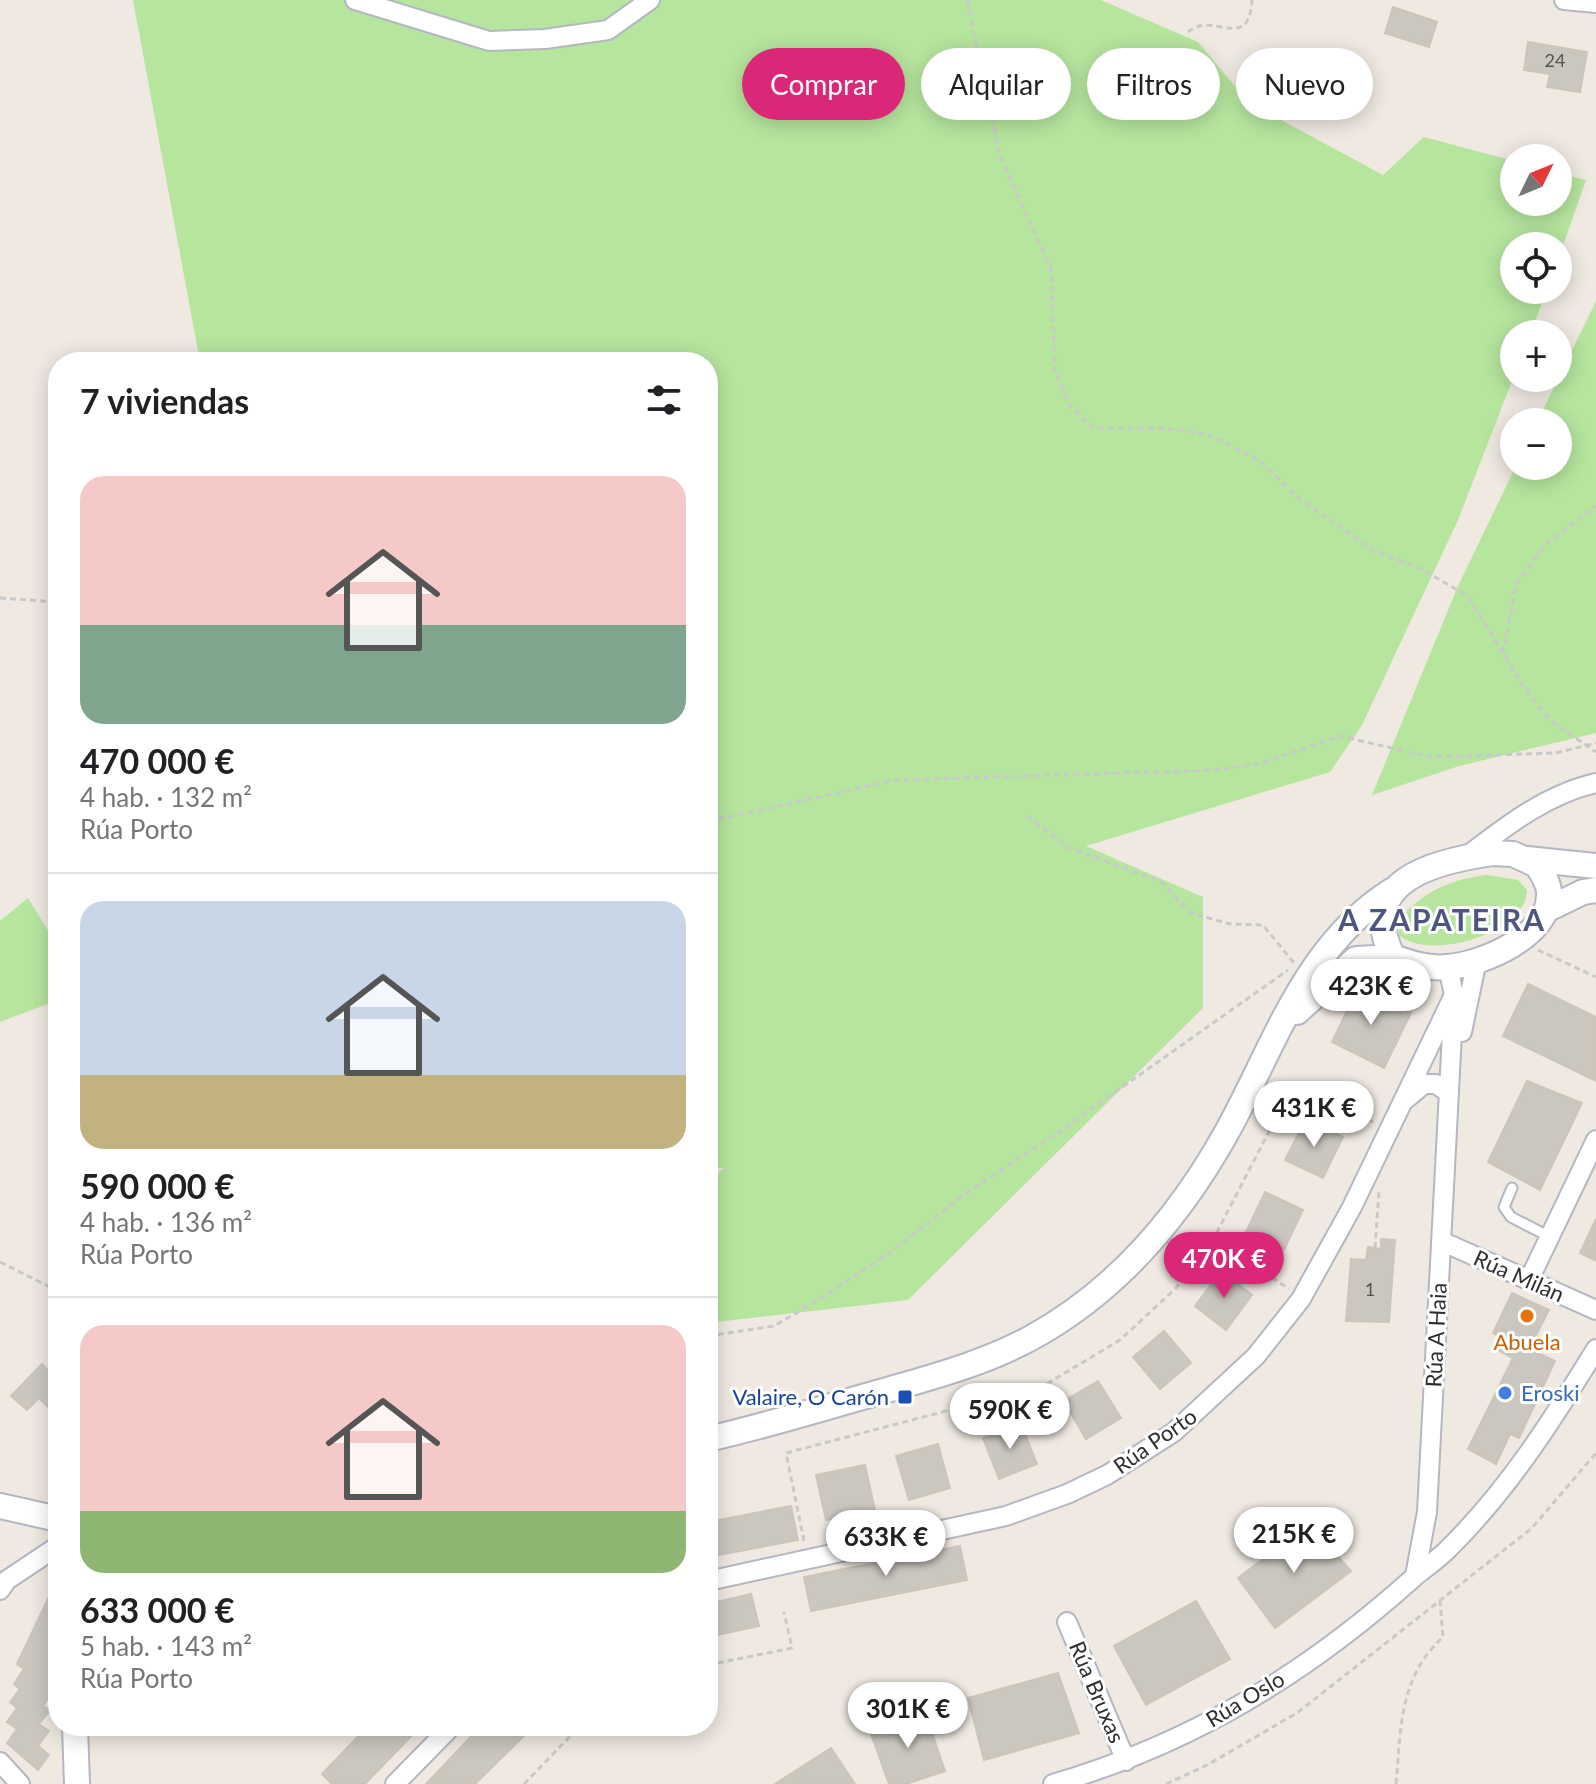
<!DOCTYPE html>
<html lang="es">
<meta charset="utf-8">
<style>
body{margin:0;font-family:Lato,sans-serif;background:#f6f6f6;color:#202124;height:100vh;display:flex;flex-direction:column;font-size:30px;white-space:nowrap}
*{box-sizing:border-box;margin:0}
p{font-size:26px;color:#757577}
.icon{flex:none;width:44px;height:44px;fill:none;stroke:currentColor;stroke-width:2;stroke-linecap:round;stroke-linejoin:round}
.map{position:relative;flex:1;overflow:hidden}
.side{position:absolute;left:48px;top:352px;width:670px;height:1384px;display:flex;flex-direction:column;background:#fff;border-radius:32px;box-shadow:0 4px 20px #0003}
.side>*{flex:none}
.banner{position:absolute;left:742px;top:48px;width:734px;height:72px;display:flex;gap:16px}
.needle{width:52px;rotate:47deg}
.fabs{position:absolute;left:1500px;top:144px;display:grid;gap:16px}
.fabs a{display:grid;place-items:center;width:72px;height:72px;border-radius:50%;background:#fff;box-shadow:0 4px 20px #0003;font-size:40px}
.price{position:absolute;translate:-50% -68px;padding:0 18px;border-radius:28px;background:#fff;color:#222;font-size:26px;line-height:52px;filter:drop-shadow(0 2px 4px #0008)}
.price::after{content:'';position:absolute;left:50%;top:48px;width:24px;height:18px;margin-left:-12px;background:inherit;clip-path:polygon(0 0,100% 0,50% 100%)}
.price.on{background:#db2777;color:#fff}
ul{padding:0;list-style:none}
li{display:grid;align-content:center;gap:16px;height:424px;padding:0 32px}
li+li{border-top:2px solid #e0e0e0}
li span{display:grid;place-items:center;height:248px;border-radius:24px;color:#555}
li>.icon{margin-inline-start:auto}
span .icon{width:144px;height:144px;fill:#fffc;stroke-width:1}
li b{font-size:34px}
h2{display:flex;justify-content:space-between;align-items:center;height:96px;padding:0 32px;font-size:34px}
.pill{padding:0 28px;border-radius:36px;background:#fff;box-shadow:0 4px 20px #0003;font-size:28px;line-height:72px}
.pill.on{background:#db2777;color:#fff}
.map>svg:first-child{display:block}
</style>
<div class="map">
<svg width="1596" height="1784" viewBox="0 0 1596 1784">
<rect width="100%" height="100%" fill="#efe9e1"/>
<path fill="#b6e59e" d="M133,0H1101L1198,42L1248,102L1383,175L1424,137L1514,161V202H1558V173L1586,180L1558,260V246H1514V290H1547L1530,334H1514V376L1458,520L1362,725L1330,772L1086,846L1203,897V1008L908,1300L708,1323V1180L724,1168L708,1167V362H200Z
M1596,301V733L1459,766L1372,795L1458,586L1516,466H1558V422H1537Z
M1487,875L1518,880L1527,890C1527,933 1429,962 1399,935L1400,918C1425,891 1451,879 1487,875Z
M28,898L58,947V1000L0,1022V921Z"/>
<path fill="#cbc7bf" stroke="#cbc5ba" stroke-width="2" d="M1393,7L1437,22L1429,47L1385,33Z
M1528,42L1587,52L1580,92L1547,87L1550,74L1524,70Z
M1528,984L1596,1017V1081L1503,1036Z
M1359,986L1411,1013L1384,1068L1332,1042Z
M1527,1081L1582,1103L1540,1190L1488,1162Z
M1306,1119L1343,1137L1323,1178L1285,1160Z
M1265,1192L1303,1210L1284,1250L1246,1232Z
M1596,1219V1261L1580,1253Z
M1381,1239L1395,1240L1389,1322L1346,1321L1351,1259L1366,1260L1368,1247L1381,1249Z
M1221,1271L1252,1295L1226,1330L1195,1306Z
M1512,1293L1549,1310L1529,1349L1555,1361L1519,1438L1510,1434L1496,1464L1468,1449L1513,1358L1494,1348L1500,1337L1493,1333Z
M1164,1331L1191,1363L1160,1389L1133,1357Z
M42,1364L58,1382V1403L51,1410L39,1398L27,1410L11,1396Z
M1098,1381L1121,1418L1086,1439L1064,1401Z
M1021,1424L1037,1464L999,1479L983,1438Z
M938,1444L950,1488L909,1500L896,1456Z
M865,1465L875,1510L826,1520L816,1475Z
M791,1506L798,1540L708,1557V1522Z
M1309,1524L1351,1571L1275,1628L1238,1578Z
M960,1546L967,1580L811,1611L804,1577Z
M58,1578V1673L48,1687L53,1691L43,1706L50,1710L39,1724L49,1731L38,1746L49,1755L38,1770L7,1743L17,1729L7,1722L17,1708L10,1702L20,1689L14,1684L24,1669L17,1664Z
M751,1594L759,1626L708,1637V1604Z
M1196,1601L1230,1659L1146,1705L1114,1646Z
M1058,1673L1079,1733L984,1760L968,1698Z
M925,1712L945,1771L906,1784H889L870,1731Z
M368,1726H421L365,1784H332L322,1774Z
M481,1726H534L475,1784H426Z
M831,1748L855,1784H775Z"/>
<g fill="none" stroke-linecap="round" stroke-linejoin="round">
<g stroke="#b4b7c1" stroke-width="13">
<path id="lane" d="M1512,1188L1504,1207L1511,1217L1550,1237"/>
</g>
<g stroke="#b4b7c1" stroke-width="22">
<path id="street" d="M355,0L489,41L545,39L608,30L650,0
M1564,0L1596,3
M1467,856C1506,826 1547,794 1596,783
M1462,1032L1477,960
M1406,1099L1424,1084H1436L1449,1093
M1441,1241L1596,1310
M1529,1280L1596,1140
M1415,1576L1427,1512L1454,995L1448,967
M708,1581L1006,1516L1067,1494L1107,1475L1174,1432L1256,1356L1301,1299L1352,1207L1454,995
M0,1590L7,1580L58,1546
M1067,1622L1126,1761
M0,1762L20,1784
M395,1784L452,1726
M1053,1784C1191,1744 1306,1674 1412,1579C1424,1568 1438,1560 1449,1548C1508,1490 1553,1419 1596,1349"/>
</g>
<g stroke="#b4b7c1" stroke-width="28">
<path id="secondary" d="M1493,853L1513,854L1537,865C1542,873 1549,883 1549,893C1551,935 1482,965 1447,967C1428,969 1410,963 1393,957C1354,881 1435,861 1493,853Z
M1527,859L1596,866
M1546,910L1583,892L1596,890
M1297,1012L1356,959L1393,957
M708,1439C761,1427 813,1411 866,1396C921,1380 979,1366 1031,1338C1117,1291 1181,1215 1228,1130C1275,1044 1306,944 1393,890
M0,1506L58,1519
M75,1726L77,1784"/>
</g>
<path stroke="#c9c9c9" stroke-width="3" stroke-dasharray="6 4" stroke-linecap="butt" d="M967,0L1000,156L1051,269L1055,370L1070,405L1093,428L1175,429L1212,436L1260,461L1297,497L1374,551L1421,569L1468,596L1523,686L1551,721L1596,752
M1188,32C1213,10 1249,54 1252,0
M0,598L58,602
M1503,653L1516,584L1545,545L1596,506
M1027,816L1068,847L1161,882L1191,913L1230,924L1263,925L1294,963
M708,818H724L895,780L1217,770L1262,763L1340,736L1430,757L1556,753L1596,743
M1538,950L1596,977
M1214,1238L1289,1289
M1375,1248L1379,1192
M0,1262L58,1291
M708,1336L774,1326L808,1306L887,1255L965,1194L1063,1129L1288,970
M804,1541L786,1453L1045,1385L1120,1340L1176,1288L1214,1238L1293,1085L1373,1122
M708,1665L792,1648L784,1612
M524,1784L580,1726
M1166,1784L1207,1765L1297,1713L1532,1528L1596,1453
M1396,1784C1401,1728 1399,1677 1443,1637L1440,1600"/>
<use href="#lane" stroke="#fff" stroke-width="9"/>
<use href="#street" stroke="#fff" stroke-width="18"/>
<use href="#secondary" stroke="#fff" stroke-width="24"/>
</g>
<circle fill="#e8710a" stroke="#fff" stroke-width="3" cx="1527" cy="1316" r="8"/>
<circle fill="#3f7fe0" stroke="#fff" stroke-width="3" cx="1505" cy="1393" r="8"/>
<rect fill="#1a4fb4" stroke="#fff" stroke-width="3" x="897" y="1389" width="16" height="16" rx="4"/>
<g text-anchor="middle" stroke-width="6" stroke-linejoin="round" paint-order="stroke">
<g font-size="18" fill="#555452">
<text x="1555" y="67">24</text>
<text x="1370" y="1296">1</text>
</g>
<g font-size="22" fill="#2e2e2e" stroke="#fff">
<text transform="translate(1519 1276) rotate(24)" y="8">Rúa Milán</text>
<text transform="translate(1436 1335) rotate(-87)" y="8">Rúa A Haia</text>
<text transform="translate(1155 1441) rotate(-35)" y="8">Rúa Porto</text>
<text transform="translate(1097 1692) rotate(67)" y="8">Rúa Bruxas</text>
<text transform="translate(1245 1699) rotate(-31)" y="8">Rúa Oslo</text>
</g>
<g font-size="22" fill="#c56008" stroke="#fff">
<text x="1527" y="1350">Abuela</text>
</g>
<g font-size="22" fill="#366cbe" stroke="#fff" text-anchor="start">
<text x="1521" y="1401">Eroski</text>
</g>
<g font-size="22" fill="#164399" stroke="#fff" text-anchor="end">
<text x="889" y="1405">Valaire, O Carón</text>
</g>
<g font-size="30" font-weight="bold" letter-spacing="2" fill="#4d5680" stroke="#fff">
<text x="1442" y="931">A ZAPATEIRA</text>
</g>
</g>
</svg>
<div class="fabs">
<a><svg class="needle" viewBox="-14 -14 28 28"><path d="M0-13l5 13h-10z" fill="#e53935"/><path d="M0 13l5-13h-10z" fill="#757577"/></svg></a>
<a><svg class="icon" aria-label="locate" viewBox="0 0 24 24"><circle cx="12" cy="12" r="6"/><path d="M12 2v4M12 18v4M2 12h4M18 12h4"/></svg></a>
<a>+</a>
<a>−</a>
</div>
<b class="price" style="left:1371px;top:1027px">423K €</b>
<b class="price" style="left:1314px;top:1149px">431K €</b>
<b class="price on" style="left:1224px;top:1300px">470K €</b>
<b class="price" style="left:1010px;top:1451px">590K €</b>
<b class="price" style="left:1294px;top:1575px">215K €</b>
<b class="price" style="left:886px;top:1578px">633K €</b>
<b class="price" style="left:908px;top:1750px">301K €</b>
<div class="banner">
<a class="pill on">Comprar</a>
<a class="pill">Alquilar</a>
<a class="pill">Filtros</a>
<a class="pill">Nuevo</a>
</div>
<section class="side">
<h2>7 viviendas<svg class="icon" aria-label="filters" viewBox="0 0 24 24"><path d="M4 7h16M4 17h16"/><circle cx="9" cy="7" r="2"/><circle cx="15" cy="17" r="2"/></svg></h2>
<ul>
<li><span style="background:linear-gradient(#f6c9c9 60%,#7fa58c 0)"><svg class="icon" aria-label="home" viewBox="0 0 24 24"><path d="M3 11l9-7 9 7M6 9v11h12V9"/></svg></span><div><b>470 000 €</b><p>4 hab. · 132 m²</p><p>Rúa Porto</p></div></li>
<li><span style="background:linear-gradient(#c9d6e8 70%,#c2b280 0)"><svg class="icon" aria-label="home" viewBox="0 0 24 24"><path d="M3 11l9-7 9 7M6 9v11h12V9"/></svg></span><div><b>590 000 €</b><p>4 hab. · 136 m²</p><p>Rúa Porto</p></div></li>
<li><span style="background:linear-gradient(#f6c9c9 75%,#8fb573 0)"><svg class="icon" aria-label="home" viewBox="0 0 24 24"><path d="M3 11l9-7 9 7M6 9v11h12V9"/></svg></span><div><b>633 000 €</b><p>5 hab. · 143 m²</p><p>Rúa Porto</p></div></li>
</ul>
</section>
</div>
